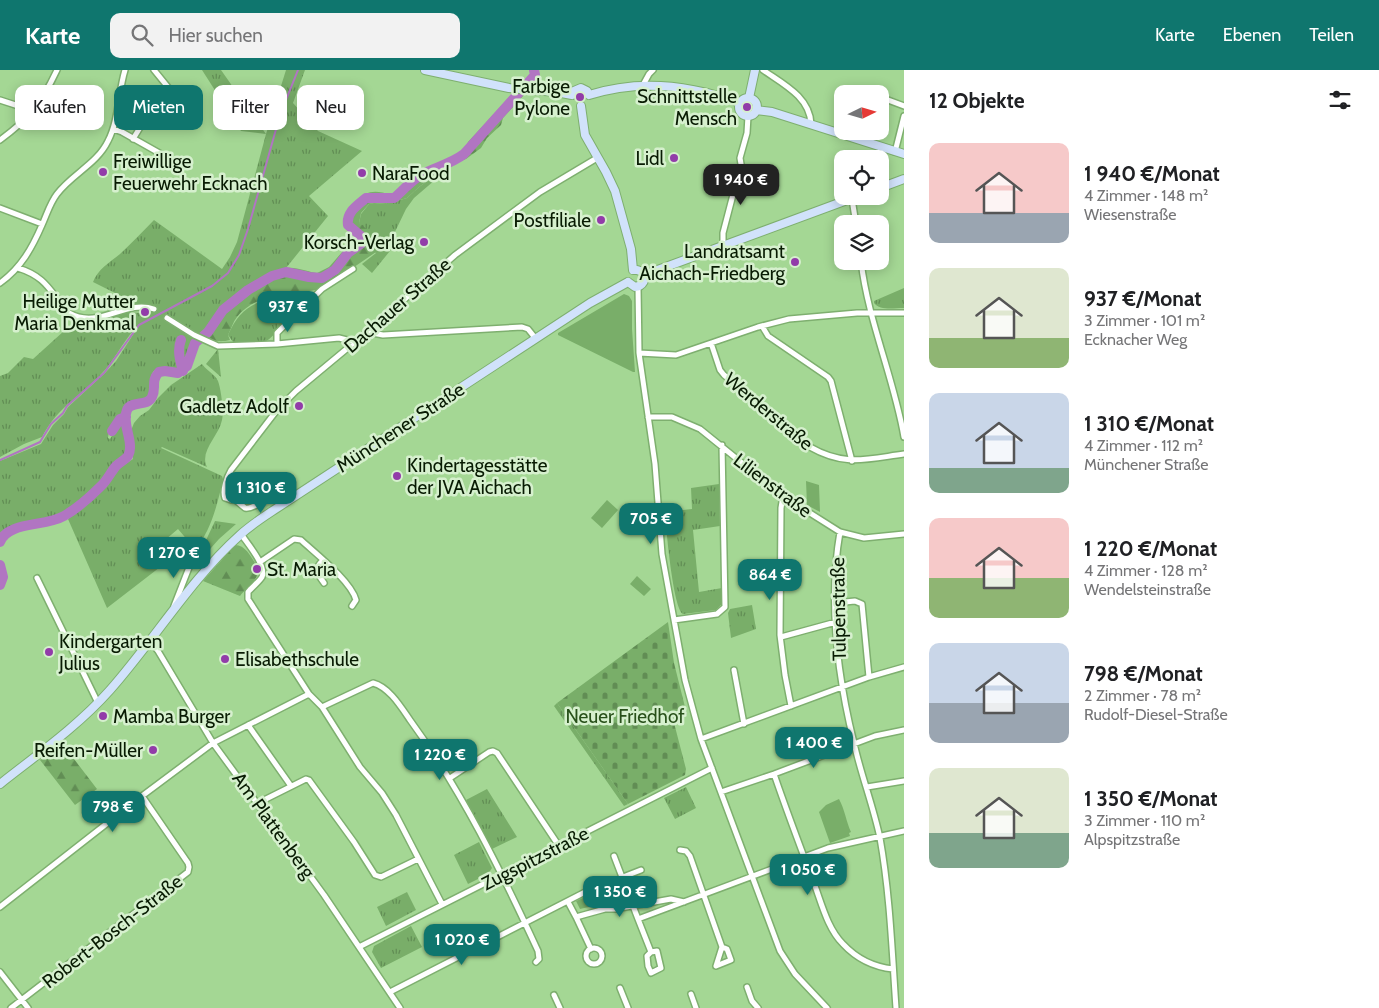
<!DOCTYPE html>
<html lang="de">
<meta charset="utf-8">
<style>
body{margin:0;font-family:Cabin,sans-serif;background:#f2f2f2;color:#202124;height:100vh;display:flex;flex-direction:column;font-size:19px;white-space:nowrap}
*{box-sizing:border-box;margin:0}
p{font-size:16px;color:#757577}
.icon{flex:none;width:28px;height:28px;fill:none;stroke:currentColor;stroke-width:2;stroke-linecap:round;stroke-linejoin:round}
.map{position:relative;flex:1;overflow:hidden}
.side{display:flex;flex-direction:column;background:#fff;width:475px}
.side>*{flex:none}
.banner{position:absolute;left:15px;top:15px;width:475px;height:45px;display:flex;gap:10px}
.needle{width:32px;rotate:85deg}
.buttons{position:absolute;left:834px;top:15px;display:grid;gap:10px}
.buttons a{display:grid;place-items:center;width:55px;height:55px;border-radius:10px;background:#fff;box-shadow:0 2px 12px #0003;font-size:25px}
.price{position:absolute;translate:-50% -42px;padding:0 11px;border-radius:10px;background:#0f766e;color:#fff;font-size:16px;line-height:32px;filter:drop-shadow(0 1px 2px #0008)}
.price::after{content:'';position:absolute;left:50%;top:30px;width:15px;height:11px;margin-left:-8px;background:inherit;clip-path:polygon(0 0,100% 0,50% 100%)}
.price.current{background:#222;color:#fff}
ul{padding:0;list-style:none}
li{display:flex;align-items:center;gap:15px;height:125px;padding:0 25px}
li span{display:grid;place-items:center;flex:none;width:140px;height:100px;border-radius:10px;color:#555}
li>.icon{margin-inline-start:auto}
span .icon{width:60px;height:60px;fill:#fffc;stroke-width:1}
li b{font-size:21px}
h2{display:flex;justify-content:space-between;align-items:center;height:60px;padding:0 25px;font-size:21px}
.pill{padding:0 18px;border-radius:10px;background:#fff;box-shadow:0 2px 12px #0003;font-size:18px;line-height:45px}
.pill.current{background:#0f766e;color:#fff}
header{display:flex;align-items:center;gap:30px;box-sizing:border-box;height:70px;padding:0 25px;background:#0f766e;color:#fff}
header strong{font-size:24px}
nav{display:flex;gap:28px;margin-inline-start:auto;font-size:18px}
.search{width:350px;height:45px;background:#f2f2f2;display:flex;align-items:center;gap:12px;box-sizing:border-box;padding:0 18px;border-radius:10px;color:#757577;font-size:19px}
main{display:flex;flex:1;min-height:0}
.map>svg:first-child{display:block}
</style>
<header>
<strong>Karte</strong>
<div class="search"><svg class="icon" aria-label="search" viewBox="0 0 24 24"><circle cx="10" cy="10" r="6"/><path d="M15 15l6 6"/></svg>Hier suchen</div>
<nav><a>Karte</a><a>Ebenen</a><a>Teilen</a></nav>
</header>
<main>
<div class="map">
<svg width="904" height="938" viewBox="0 0 904 938">
<defs>
<pattern id="grass-tufts" width="24" height="20" patternUnits="userSpaceOnUse" patternTransform="scale(1.25)"><rect width="24" height="20" fill="#79ae69"/><path d="M3 7l-1-3M5 7V3M7 7l1-3M15 17l-1-3M17 17v-4M19 17l1-3" fill="none" stroke="#618d54"/></pattern>
<pattern id="forest-firs" width="22" height="20" patternUnits="userSpaceOnUse" patternTransform="scale(1.25)"><rect width="22" height="20" fill="#79ae69"/><path d="M5 1l3.5 6h-7zM16 11l3.5 6h-7z" fill="#618d54"/></pattern>
<pattern id="cemetery-stones" width="16" height="16" patternUnits="userSpaceOnUse" patternTransform="scale(1.25)"><rect width="16" height="16" fill="#79ae69"/><path d="M2 7V4a2 2 0 0 1 4 0v3zM10 15v-3a2 2 0 0 1 4 0v3z" fill="#618d54"/></pattern>
</defs>
<rect width="100%" height="100%" fill="#a4d794"/>
<path fill="url(#grass-tufts)" d="M202,0H221L266,64L286,0H305L293,33L318,61L362,81L309,126L328,146L286,198L245,219L221,239L199,265L174,250L176,257L195,268L191,273L186,293L182,294L181,276L184,269L182,266L180,267C172,284 181,285 178,300C174,300 170,297 166,297C142,297 156,319 149,329C137,334 125,328 123,347C114,351 109,357 108,368L110,369L121,352H124C128,374 133,378 115,394L113,393C103,411 83,433 64,444C45,455 12,448 0,468V391L41,374L53,355L64,344L68,337L105,303L116,291L140,254C126,266 117,286 105,300C84,324 58,336 42,367L24,374L0,387V306L8,303L24,287L33,289L75,251L96,250L125,242L142,243L152,238L122,239L129,230L93,212C98,199 109,193 120,184C132,173 143,161 154,150L222,199L230,187L237,172L266,64L241,61Z
M433,107L435,110L414,128L406,139L393,166L394,176L372,203L362,194L376,183L369,178L359,153L361,144L369,134L374,133L386,134L407,128L419,117Z
M904,218V238C894,238 880,241 874,233V231Z
M269,228L289,248C285,253 270,270 266,271C257,274 243,272 233,272L228,265C238,243 247,236 269,228Z
M218,279L221,307L206,294Z
M202,294C206,300 215,304 218,311C221,319 224,342 222,350C219,366 199,381 207,397L162,377L161,378L222,406L223,409C218,432 211,462 195,479L178,459L165,470L177,484L107,538L68,449L103,419L119,398L133,389L130,363L134,353L140,346L149,340L158,328L171,315Z
M719,414L720,456L693,460L699,522L722,518L721,535L716,540L683,544C673,538 666,457 665,442L692,439L691,418Z
M215,451L236,454L219,469L188,504L191,495L200,483Z
M752,535L756,559L731,568L728,543L730,539Z
M557,633L628,734L624,736L554,636Z
M686,717L696,738L675,749L664,728Z
M487,719L517,767L492,779L466,730Z
M479,772L492,798L488,804L468,814L454,785Z
M407,822L416,840L386,856L377,837Z
M411,856L422,877L381,898L372,882L374,876Z"/>
<path fill="url(#forest-firs)" d="M513,23L524,25L503,48L501,55L487,68L481,78L466,89L431,102L433,107L419,117L407,128L386,134L374,133L369,134L361,143L359,153L369,161L374,170L369,178L376,182L322,219L297,223L295,221C276,223 249,231 237,247C233,252 231,259 228,265L230,270C218,273 210,270 199,265C218,241 239,223 266,208C272,204 280,199 287,198C298,197 307,202 317,203L329,197L350,173L357,170L356,165L347,159L343,150C357,129 364,115 391,125L397,123L410,105L465,81L468,72Z
M235,475C247,475 253,491 259,499C259,509 246,518 240,526L203,511Z
M61,672L97,719L75,735L40,690Z"/>
<path fill="url(#cemetery-stones)" d="M668,552L674,593L687,645L673,649L686,699L685,705L628,734L557,633Z"/>
<path fill="#79ae69" d="M624,224L629,226L632,231V259L635,302H633L558,265V263Z
M806,411L819,415L820,442L807,435Z
M607,430L618,440L602,458L591,448Z
M637,506L651,519L644,526L630,514Z
M839,729C845,740 846,751 851,762L849,763L850,766L830,773L819,742L826,735Z
M592,824L597,835L580,839L576,831Z"/>
<g fill="none" stroke-linecap="round" stroke-linejoin="round">
<path stroke="#b175c2" stroke-width="2" d="M0,390L40,372L51,354L63,343L67,336L104,303L139,255L212,216L228,203L239,185L248,159L280,45L298,0"/>
<path stroke="#b175c2" stroke-width="10" d="M181,270C177,280 180,291 183,301
M112,361L120,349L126,347
M0,472C8,451 45,457 64,446C76,439 90,427 100,417C107,411 110,403 116,396C120,392 125,390 128,386C129,384 130,381 130,378C131,367 122,352 127,340C131,330 148,337 152,327C157,317 150,312 159,302L165,301L178,303L187,296L195,273L208,262L223,240L248,220L272,206L286,202L309,207L322,208L335,200L348,183L362,173V167L348,155C346,142 357,136 366,128H394C403,121 410,111 421,105C435,97 451,94 464,84L535,5L534,0
M0,495L3,507L0,515"/>
<g stroke="#7eaf6f" stroke-width="8">
<path id="street" d="M154,0L185,38
M763,0C783,14 810,27 811,54
M643,15L649,4L653,0
M867,23L871,24
M880,27L904,36
M0,30L34,41
M113,59L122,62L161,84
M133,69L144,51
M0,70C30,48 41,34 57,0
M895,82L904,46
M852,129L856,154
M0,138L42,154
M723,176V163L741,94L740,88L747,63L748,46
M861,191C868,251 894,308 904,367
M18,198C47,207 50,222 69,243C99,260 125,229 154,239
M0,213C21,198 32,178 42,155C47,144 50,133 57,124C72,104 97,94 108,71C119,50 118,23 125,0
M638,217L639,283L655,394L662,484L685,610L701,669L780,881L795,904L827,938
M167,248L194,265L218,276L277,274L339,268L355,272
M762,256L768,266L828,307L831,311L852,391
M367,262L383,265L522,257L528,259L536,269
M711,273L720,300L724,305L810,377C845,397 867,389 904,384
M277,274V263L284,256L322,219L353,199
M639,283L676,285L758,257L789,249L857,243H904
M648,347H672L700,359L783,426L840,462L864,468L904,464
M227,412L234,424L233,428L231,430L225,428C222,420 227,407 231,400L277,340L296,321L367,262L455,185L540,122L597,88
M783,426L781,438L780,565L785,605L791,636
M233,428L245,438C257,440 277,419 286,411
M840,462C828,531 837,604 854,673C861,705 873,735 880,768C890,824 892,881 896,938
M241,464C247,473 267,496 262,507C259,512 252,517 248,522V529L309,624L322,637L360,697L382,723L396,745L442,834
M323,490C313,500 317,503 324,513
M260,492L294,469L301,470C315,483 351,511 356,530L352,536
M37,508L98,633
M835,533L855,531L862,534L869,607
M174,536L190,495L198,483
M674,550L717,544L725,537L722,375
M781,567L836,552
M150,571L158,581L213,673L324,825L400,938
M734,600L744,654
M322,637L373,613C389,617 401,637 410,650C462,721 501,801 538,881L539,889L536,892
M248,655L291,716
M701,669L869,607L904,597
M774,704C787,742 801,779 815,816C822,835 828,859 843,874C856,888 874,897 893,899
M450,708L489,682L493,681L497,683L559,776
M867,717L904,711
M721,722L774,704L875,666L904,660
M258,733L306,709L309,710L354,772L375,805L381,807L418,789
M680,780L686,781L690,786L722,877L716,896L731,890L727,879L722,877
M614,786L638,849L828,778L904,761
M623,807L641,800
M568,832L576,847L605,839H615L671,829L684,832
M0,837L142,726L213,673L309,624
M576,847L591,879
M638,849L651,882L647,886L648,896L651,903L661,898L657,881L651,882
M359,877L712,698
M586 886a8 8 0 1 1 16 0a8 8 0 1 1-16 0Z
M0,902L28,938
M747,917L752,931L758,938
M620,918L628,938
M390,922L591,819L597,820L605,839
M691,924L696,938
M554,925L560,938
M11,938L188,802L189,797L188,793L142,726"/>
</g>
<g stroke="#7eaf6f" stroke-width="10">
<path id="secondary" d="M425,0L509,18L556,22L572,25
M572,25L574,21L581,18L587,21L589,25
M589,25C639,9 691,15 740,33
M739 37a9 9 0 1 1 18 0a9 9 0 1 1-18 0Z
M749,28L755,0
M581,36L585,65L606,102L615,121L631,179L633,200
M756,40L772,42L904,84
M880,118L904,109
M644,205L858,126
M628,212L635,217C643,216 647,209 643,202L637,200H633
M0,714C38,684 78,656 110,620C155,569 190,510 240,465C252,454 265,446 277,438L590,233L628,212"/>
</g>
<use href="#street" stroke="#fff" stroke-width="5"/>
<use href="#secondary" stroke="#d1e2fb" stroke-width="8"/>
</g>
<g fill="#923ca9" stroke="#d6f0ce" stroke-width="2">
<circle cx="580" cy="27" r="5"/>
<circle cx="747" cy="37" r="5"/>
<circle cx="674" cy="88" r="5"/>
<circle cx="103" cy="102" r="5"/>
<circle cx="362" cy="103" r="5"/>
<circle cx="601" cy="150" r="5"/>
<circle cx="424" cy="172" r="5"/>
<circle cx="795" cy="192" r="5"/>
<circle cx="145" cy="242" r="5"/>
<circle cx="299" cy="336" r="5"/>
<circle cx="397" cy="406" r="5"/>
<circle cx="257" cy="499" r="5"/>
<circle cx="49" cy="582" r="5"/>
<circle cx="225" cy="589" r="5"/>
<circle cx="103" cy="646" r="5"/>
<circle cx="153" cy="680" r="5"/>
</g>
<g text-anchor="middle" stroke-width="5" stroke-linejoin="round" paint-order="stroke">
<g font-size="19" fill="#081b03" stroke="#d6f0ce" text-anchor="end">
<text x="570" y="23">Farbige<tspan x="570" dy="22">Pylone</tspan></text>
<text x="737" y="33">Schnittstelle<tspan x="737" dy="22">Mensch</tspan></text>
<text x="664" y="95">Lidl</text>
<text x="113" y="98" text-anchor="start">Freiwillige<tspan x="113" dy="22">Feuerwehr Ecknach</tspan></text>
<text x="372" y="110" text-anchor="start">NaraFood</text>
<text x="591" y="157">Postfiliale</text>
<text x="414" y="179">Korsch-Verlag</text>
<text x="785" y="188">Landratsamt<tspan x="785" dy="22">Aichach-Friedberg</tspan></text>
<text x="135" y="238">Heilige Mutter<tspan x="135" dy="22">Maria Denkmal</tspan></text>
<text x="289" y="343">Gadletz Adolf</text>
<text x="407" y="402" text-anchor="start">Kindertagesstätte<tspan x="407" dy="22">der JVA Aichach</tspan></text>
<text x="267" y="506" text-anchor="start">St. Maria</text>
<text x="59" y="578" text-anchor="start">Kindergarten<tspan x="59" dy="22">Julius</tspan></text>
<text x="235" y="596" text-anchor="start">Elisabethschule</text>
<text x="113" y="653" text-anchor="start">Mamba Burger</text>
<text x="143" y="687">Reifen-Müller</text>
</g>
<g font-size="19" fill="#081b03" stroke="#d6f0ce">
<text transform="translate(397 235) rotate(-41)" y="7">Dachauer Straße</text>
<text transform="translate(769 341) rotate(40)" y="7">Werderstraße</text>
<text transform="translate(400 357) rotate(-33)" y="7">Münchener Straße</text>
<text transform="translate(773 415) rotate(37)" y="7">Lilienstraße</text>
<text transform="translate(838 539) rotate(-91)" y="7">Tulpenstraße</text>
<text transform="translate(274 755) rotate(54)" y="7">Am Plattenberg</text>
<text transform="translate(535 788) rotate(-27)" y="7">Zugspitzstraße</text>
<text transform="translate(112 861) rotate(-38)" y="7">Robert-Bosch-Straße</text>
</g>
<g font-size="19" fill="#28501a" stroke="#d6f0ce">
<text x="625" y="653">Neuer Friedhof</text>
</g>
</g>
</svg>
<div class="buttons">
<a><svg class="needle" viewBox="-14 -14 28 28"><path d="M0-13l5 13h-10z" fill="#e53935"/><path d="M0 13l5-13h-10z" fill="#757577"/></svg></a>
<a><svg class="icon" aria-label="locate" viewBox="0 0 24 24"><circle cx="12" cy="12" r="6"/><path d="M12 2v4M12 18v4M2 12h4M18 12h4"/></svg></a>
<a><svg class="icon" aria-label="layers" viewBox="0 0 24 24"><path d="M12 4l9 5-9 5-9-5zM3 14l9 5 9-5"/></svg></a>
</div>
<b class="price current" style="left:741px;top:136px">1 940 €</b>
<b class="price" style="left:288px;top:263px">937 €</b>
<b class="price" style="left:261px;top:444px">1 310 €</b>
<b class="price" style="left:651px;top:475px">705 €</b>
<b class="price" style="left:174px;top:509px">1 270 €</b>
<b class="price" style="left:770px;top:531px">864 €</b>
<b class="price" style="left:814px;top:699px">1 400 €</b>
<b class="price" style="left:440px;top:711px">1 220 €</b>
<b class="price" style="left:113px;top:763px">798 €</b>
<b class="price" style="left:808px;top:826px">1 050 €</b>
<b class="price" style="left:620px;top:848px">1 350 €</b>
<b class="price" style="left:462px;top:896px">1 020 €</b>
<div class="banner">
<a class="pill">Kaufen</a>
<a class="pill current">Mieten</a>
<a class="pill">Filter</a>
<a class="pill">Neu</a>
</div>
</div>
<section class="side">
<h2>12 Objekte<svg class="icon" aria-label="filters" viewBox="0 0 24 24"><path d="M4 7h16M4 17h16"/><circle cx="9" cy="7" r="2"/><circle cx="15" cy="17" r="2"/></svg></h2>
<ul>
<li><span style="background:linear-gradient(#f6c9c9 70%,#9aa5b1 0)"><svg class="icon" aria-label="home" viewBox="0 0 24 24"><path d="M3 11l9-7 9 7M6 9v11h12V9"/></svg></span><div><b>1 940 €/Monat</b><p>4 Zimmer · 148 m²</p><p>Wiesenstraße</p></div></li>
<li><span style="background:linear-gradient(#dfe7d0 70%,#8fb573 0)"><svg class="icon" aria-label="home" viewBox="0 0 24 24"><path d="M3 11l9-7 9 7M6 9v11h12V9"/></svg></span><div><b>937 €/Monat</b><p>3 Zimmer · 101 m²</p><p>Ecknacher Weg</p></div></li>
<li><span style="background:linear-gradient(#c9d6e8 75%,#7fa58c 0)"><svg class="icon" aria-label="home" viewBox="0 0 24 24"><path d="M3 11l9-7 9 7M6 9v11h12V9"/></svg></span><div><b>1 310 €/Monat</b><p>4 Zimmer · 112 m²</p><p>Münchener Straße</p></div></li>
<li><span style="background:linear-gradient(#f6c9c9 60%,#8fb573 0)"><svg class="icon" aria-label="home" viewBox="0 0 24 24"><path d="M3 11l9-7 9 7M6 9v11h12V9"/></svg></span><div><b>1 220 €/Monat</b><p>4 Zimmer · 128 m²</p><p>Wendelsteinstraße</p></div></li>
<li><span style="background:linear-gradient(#c9d6e8 60%,#9aa5b1 0)"><svg class="icon" aria-label="home" viewBox="0 0 24 24"><path d="M3 11l9-7 9 7M6 9v11h12V9"/></svg></span><div><b>798 €/Monat</b><p>2 Zimmer · 78 m²</p><p>Rudolf-Diesel-Straße</p></div></li>
<li><span style="background:linear-gradient(#dfe7d0 65%,#7fa58c 0)"><svg class="icon" aria-label="home" viewBox="0 0 24 24"><path d="M3 11l9-7 9 7M6 9v11h12V9"/></svg></span><div><b>1 350 €/Monat</b><p>3 Zimmer · 110 m²</p><p>Alpspitzstraße</p></div></li>
</ul>
</section>
</main>
